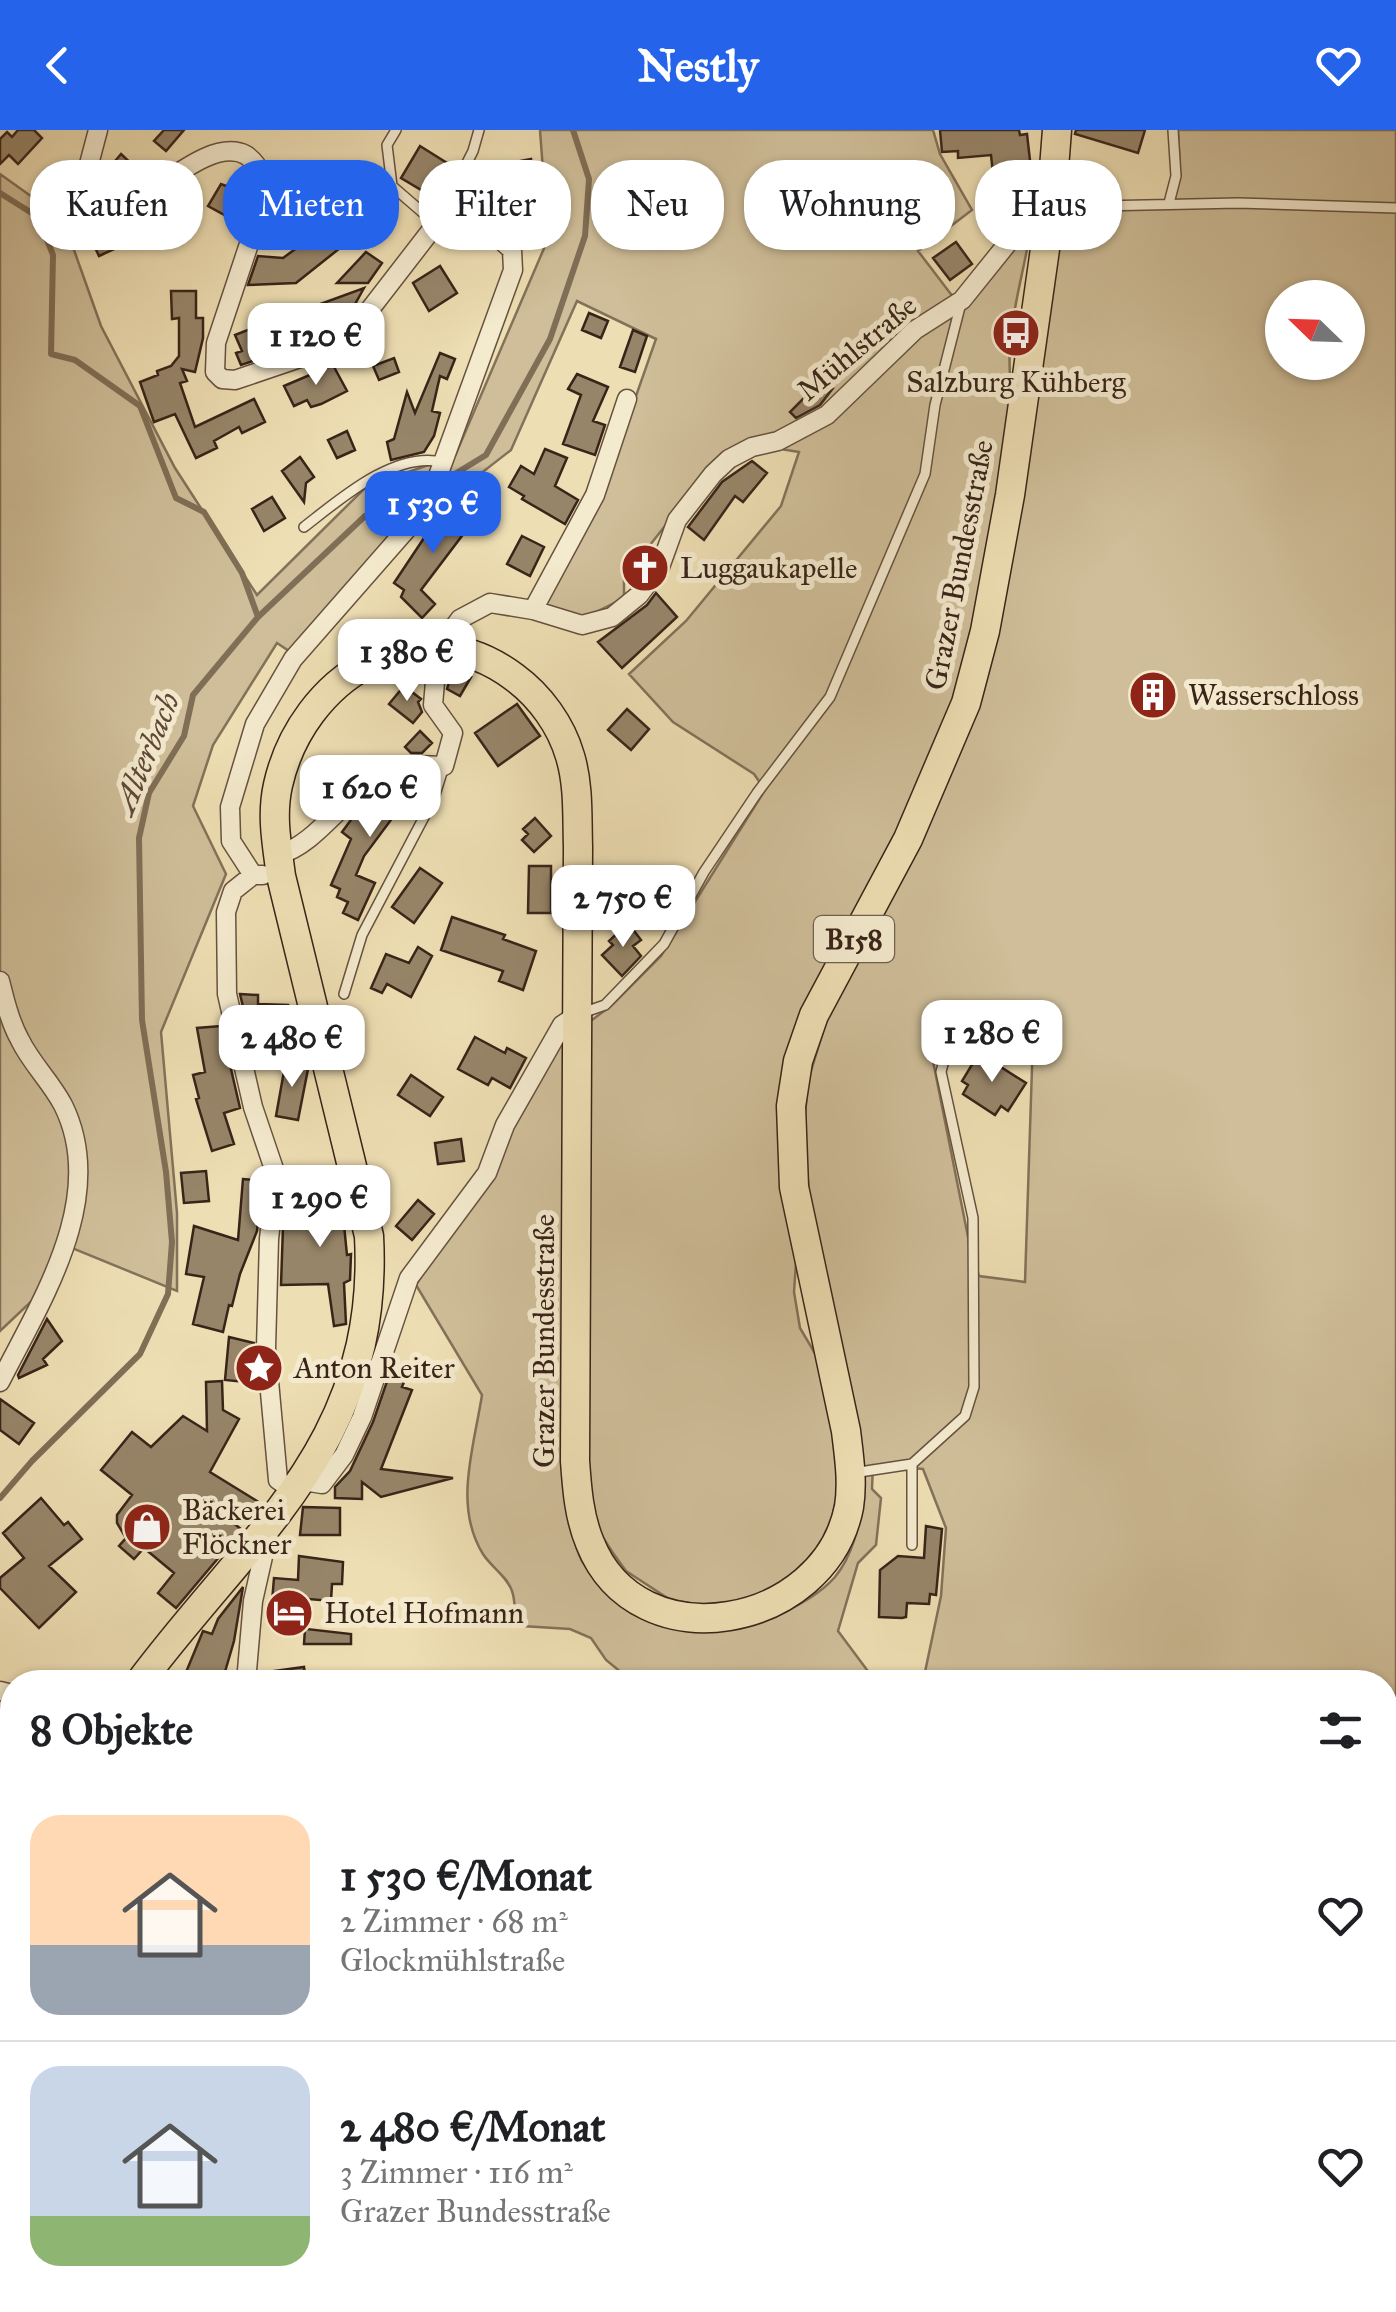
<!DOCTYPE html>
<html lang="de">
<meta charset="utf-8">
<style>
body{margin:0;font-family:"IM FELL Great Primer",serif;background:#f2f2f2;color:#202124;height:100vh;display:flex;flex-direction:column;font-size:38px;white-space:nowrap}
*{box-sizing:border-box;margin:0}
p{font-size:32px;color:#757577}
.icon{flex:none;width:55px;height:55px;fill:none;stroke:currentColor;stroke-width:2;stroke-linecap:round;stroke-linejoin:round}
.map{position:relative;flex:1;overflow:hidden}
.details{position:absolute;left:0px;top:1540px;width:1398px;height:642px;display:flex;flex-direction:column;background:#fff;border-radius:40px 40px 0 0;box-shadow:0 2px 8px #0004}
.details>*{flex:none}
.hud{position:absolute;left:30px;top:30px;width:1338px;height:90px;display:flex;gap:20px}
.needle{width:65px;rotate:293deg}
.fabs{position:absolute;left:1265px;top:150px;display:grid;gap:20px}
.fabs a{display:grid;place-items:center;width:100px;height:100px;border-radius:50%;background:#fff;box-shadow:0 2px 8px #0004;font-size:50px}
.price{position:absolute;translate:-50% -85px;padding:0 22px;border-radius:20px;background:#fff;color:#222;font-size:32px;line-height:65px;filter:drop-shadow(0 2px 5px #0008)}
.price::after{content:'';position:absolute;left:50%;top:60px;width:30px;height:22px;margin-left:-15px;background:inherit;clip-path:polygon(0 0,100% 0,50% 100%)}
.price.selected{background:#2563eb;color:#fff}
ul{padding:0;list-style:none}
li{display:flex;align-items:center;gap:30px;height:250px;padding:0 30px}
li+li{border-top:2px solid #e0e0e0}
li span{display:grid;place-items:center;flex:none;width:280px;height:200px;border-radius:30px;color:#555}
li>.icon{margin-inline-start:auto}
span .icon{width:120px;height:120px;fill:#fffc;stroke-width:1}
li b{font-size:42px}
h2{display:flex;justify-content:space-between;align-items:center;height:120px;padding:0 30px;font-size:42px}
.tag{padding:0 35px;border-radius:40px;background:#fff;box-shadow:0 2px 8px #0004;font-size:35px;line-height:90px}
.tag.selected{background:#2563eb;color:#fff}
header{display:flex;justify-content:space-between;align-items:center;height:130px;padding:0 30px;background:#2563eb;color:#fff;font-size:45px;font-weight:700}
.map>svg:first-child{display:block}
</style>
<header><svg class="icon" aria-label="back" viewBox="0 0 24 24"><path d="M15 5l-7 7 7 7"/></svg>Nestly<svg class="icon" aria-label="heart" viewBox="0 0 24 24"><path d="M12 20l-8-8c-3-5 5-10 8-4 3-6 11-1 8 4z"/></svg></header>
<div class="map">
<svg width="1396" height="2182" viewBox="0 0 1396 2182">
<rect width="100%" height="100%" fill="#eedeb3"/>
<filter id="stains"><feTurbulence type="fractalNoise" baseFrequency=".002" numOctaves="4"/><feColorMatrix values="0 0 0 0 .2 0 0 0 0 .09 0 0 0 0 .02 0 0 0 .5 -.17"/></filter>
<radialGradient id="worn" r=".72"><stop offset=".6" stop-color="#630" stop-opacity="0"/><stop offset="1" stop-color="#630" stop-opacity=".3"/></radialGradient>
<path fill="#cfbe99" stroke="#847159" stroke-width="2.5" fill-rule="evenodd" d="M540,0H933L940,24L972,80L918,121L963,180L1032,91C1023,154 1001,205 1013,270L968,530L950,582L901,700L787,922L797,1118L794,1162L800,1198L816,1225L831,1275L839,1354L833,1384L823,1412L785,1454L730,1476L698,1475L669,1469L626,1441L613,1423L598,1400L586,1341L588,893L612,875L661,826L765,660L754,644L673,592L629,544L686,491L781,376L799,322L744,313L672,387L624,448V468L586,487L544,478L601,366L656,209L577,171L511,320L466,355L427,370L292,523L277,513L213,615L193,676L226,744L161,902L177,1083V1161L60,1113L36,1167L0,1201V44L63,89L101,196L175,338L257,465L367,356L455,326L548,109Z
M1178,0H1396V2182H809L785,2170H1385V1552H931L925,1542L941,1466L946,1398L923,1339L873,1335L872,1359L881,1368L876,1415L858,1433L838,1501L876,1552H633L606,1530L591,1508L570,1499L522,1496C511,1483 517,1475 512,1461C507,1446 491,1437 483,1424C453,1376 474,1317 482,1265L416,1155L565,904L569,1387C572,1402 575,1418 582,1431C622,1501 717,1518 785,1482C802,1473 821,1463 835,1447C853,1425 859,1396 863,1369L809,1064L804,998L808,951L831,875L977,581L996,512L1026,328L1059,90L1070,81L1172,77L1180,45ZM1282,168H1348V232H1282ZM1033,877H1034L1025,1152L979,1146L970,1117L932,926L949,899Z
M12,1801V2170H153L150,2182H0V1829Z
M163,2170H478L458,2171L457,2182H161Z"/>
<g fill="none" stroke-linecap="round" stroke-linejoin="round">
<path stroke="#806e56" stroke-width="6" d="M0,63L38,87L53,125L51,224L75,230L140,276L176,368L204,382L242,443L258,487
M440,353L486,325L550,209L585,106L589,49L573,0
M0,1368L32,1331L140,1224L168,1164L172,1112L166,1042L142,890L139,708L149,663L184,606L193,565L258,487L365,386L429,358"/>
</g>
<path fill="#978569" stroke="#392419" stroke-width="2.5" d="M18,0H34L42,8L18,34L9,25L0,34V9L7,2L12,7Z
M164,0H184L166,21L154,11Z
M940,0H1019L1020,5L1027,4L1033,57L995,62L991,25L958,28V21L942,22Z
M1076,0H1145L1138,23L1075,4Z
M420,16L455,38L438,70L401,48Z
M121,24L137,39L123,56L110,37Z
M531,29L535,55L514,58L511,96L465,88L468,53L513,56L510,33Z
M361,40L380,51L370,70L389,79L296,153L248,155L258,126L283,128L309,109L297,100L319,69L312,66L322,43L352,56Z
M243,44L252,58L244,64L230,88L208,76L221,54L226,56Z
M179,66L192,92L191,102L165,116L141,82L160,70L168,77Z
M111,97L121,116L99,126L90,107Z
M956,112L972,134L950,150L933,128Z
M366,122L382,133L368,153H337Z
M440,136L457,163L429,181L413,153Z
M364,158L354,176L333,198L301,207L293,184Z
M171,161H196V188H203V208L195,242L182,239L187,251L180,253L195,297L254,269L265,292L242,303L239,297L214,311L217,318L196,328L175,284L154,292L140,252L158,245L157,241L171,236L179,226V188L172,189Z
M589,183L608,191L601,208L582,200Z
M258,196L271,225L241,235L236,223L242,221L235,205Z
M633,200L647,206L635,242L620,237Z
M440,223L455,229L447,249L440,246L432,281L440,283L434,306L424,322L391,330L387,312L394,309L407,262L415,283Z
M394,228L399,242L379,250L373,236Z
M333,235L347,261L321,274L311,277L307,270L294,276L284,256Z
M577,244L608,257L593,291L605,295L595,325L563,314L581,265L568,259Z
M816,248L833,258L820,275L796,288L790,282L804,268Z
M347,301L355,320L337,328L328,310Z
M545,319L567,328L555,356L578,370L565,394L522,369L524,366L509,357L521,336L534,344Z
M300,327L314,347L306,353L304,372L282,341Z
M752,331L767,343L743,372L735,366L704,410L688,397L722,352Z
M272,367L285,388L264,401L252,379Z
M455,370L477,386L421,460L435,474L422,488L401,467L404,460L394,453L436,390L439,392Z
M522,406L544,417L530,446L507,434Z
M656,463L677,487L622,538L598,512L647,475Z
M452,543L471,547L460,566L447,559Z
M404,556L421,569L418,572L422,582L413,593L389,574Z
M517,574L540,606L498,636L475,603Z
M627,579L649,599L631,620L608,600Z
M420,601L432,613L422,623H411L405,617Z
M407,649L426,666L409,687L399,679L364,726L356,745L375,753L358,790L343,783L348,772L337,767L340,759L331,755L351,709L342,702L359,679L378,662Z
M535,688L551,706L534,722L522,710L528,704L523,699Z
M529,736H551V783H528Z
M420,738L442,753L414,793L392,777Z
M452,787L505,805L503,809L536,821L523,860L499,851L503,841L441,820Z
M628,793L641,810L633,816L641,826L622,846L602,825L613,815L609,811Z
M418,817L432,826L411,867L387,854L382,863L371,858L386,824L409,833Z
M240,864L258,865V874L288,875L292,917L252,915Z
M221,896L240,978L224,983L234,1014L212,1021L196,969L199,968L193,945L205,942L197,898Z
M475,907L505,923L507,918L526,928L510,958L492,948L488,955L458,939Z
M979,923L1026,953L1008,981L1001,976L995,985L963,964L968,955L962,951Z
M286,930L309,934L298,990L276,986Z
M411,945L443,967L430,986L398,965Z
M461,1009L464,1031L438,1034L435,1013Z
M206,1041L209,1071L184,1073L181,1043Z
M243,1049L263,1051L257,1101L240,1144L232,1176L229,1175L223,1202L193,1194L204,1147L186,1144L194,1096L238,1110Z
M314,1053L338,1055L341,1065L347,1125L351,1124L350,1150L344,1153L346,1194L334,1196L328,1154L281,1155L283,1097L312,1096Z
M418,1070L434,1084L412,1110L396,1096Z
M47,1189L62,1211L43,1229L47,1235L19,1248L18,1245Z
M229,1207L254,1213L255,1253L225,1250Z
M394,1231L410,1237L402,1257L412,1260L381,1339L453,1348L381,1367L362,1352V1369L335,1368V1357L350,1341L373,1292Z
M222,1251L223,1280L239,1289L210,1342L257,1371L236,1395L242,1400L176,1478L158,1463L174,1443L144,1418L134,1429L119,1416L126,1408L117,1393V1385L132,1365L101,1340L132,1302L151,1317L183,1286L207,1301L206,1252Z
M0,1269L34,1293L19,1314L0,1300Z
M41,1368L64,1395L68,1392L82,1409L49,1436L76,1462L39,1498L0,1458V1448L24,1428L3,1403Z
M303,1377L340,1378V1405H300Z
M926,1396L942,1399L936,1465L930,1464L929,1474L907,1473L906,1487L902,1488L879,1487L880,1440L898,1426L924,1428Z
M299,1426L343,1432L342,1454H332L331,1471L309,1469L306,1499L351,1504V1514H304L305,1499L270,1496L274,1448L298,1450Z
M243,1457L234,1511L222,1552H182L203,1501L212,1504L218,1489Z
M304,1537L306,1552H258L259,1543Z"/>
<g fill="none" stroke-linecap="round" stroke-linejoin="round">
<g stroke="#665240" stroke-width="12">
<path id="service" d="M396,0L387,15L392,56L436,94L473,21L479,0
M1169,73L1176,46L1173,0
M1053,77L1238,73L1396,78
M304,397C339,370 394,321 442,332
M344,864L362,805L434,668L444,636
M582,883L605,875L664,814L704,742L757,663L830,567L925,344L935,275L961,173
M853,1343L912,1334L965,1286L974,1257L973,1088L941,942C950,901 971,903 1007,892
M912,1415V1334
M0,1657L12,1663"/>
</g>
<g stroke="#665240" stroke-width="21">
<path id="minor" d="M98,0L79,72V83C120,111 198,0 246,25C261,36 264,49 265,66L216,213L215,242L222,249L235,250L344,213L436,94L500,109L512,120L513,140L427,376L293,529L255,594L230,677L231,711L253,745
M533,480L595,365L627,269
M278,725C324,713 355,645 405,636C417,634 432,636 444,636L453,603L433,575L436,540L448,505L460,489L490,473L533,480L582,495L612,487L639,465L660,437L677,390L713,344L729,329L752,317L778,311L827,285L915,200L962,170L1028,88L1051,77
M263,745H253L233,761L226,782L227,864L253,977L276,1045L269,1109L266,1218L278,1350L295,1362
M0,851C5,871 10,892 20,910C31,933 51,952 63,975C109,1067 41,1171 0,1252
M303,1351L322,1354L344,1325L362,1287L409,1148L487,1043L505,995L562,895L577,885
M246,1552L253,1471L269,1400
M0,1561L12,1564
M555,2170L562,2182"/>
</g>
<g stroke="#392419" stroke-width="31">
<path id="primary" d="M140,1552C251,1403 380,1314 369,1106L281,746C277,715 271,686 278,655C302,548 416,474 514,547C540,566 561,595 570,626C579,655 577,688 578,717L575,1331C577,1359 579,1387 590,1413C638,1534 825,1499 849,1377C853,1352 849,1326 846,1301L794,1057L791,976L798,931L814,885L908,709L966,573L985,501L1010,365L1051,77L1057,0
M0,1788L12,1761"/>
</g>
<use href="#service" stroke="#f4eace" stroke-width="9"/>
<use href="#minor" stroke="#f4eace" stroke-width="18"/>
<use href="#primary" stroke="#eedeb3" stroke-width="28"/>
</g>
<defs>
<g id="bus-disc" transform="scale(2.5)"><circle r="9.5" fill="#8f2418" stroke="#f4eace"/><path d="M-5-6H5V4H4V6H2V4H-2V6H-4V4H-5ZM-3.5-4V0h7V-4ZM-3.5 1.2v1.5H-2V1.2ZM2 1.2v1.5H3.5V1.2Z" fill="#fff"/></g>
<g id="church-disc" transform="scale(2.5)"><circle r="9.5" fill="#8f2418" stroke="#f4eace"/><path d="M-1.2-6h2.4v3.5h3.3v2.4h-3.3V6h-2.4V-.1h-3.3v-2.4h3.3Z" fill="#fff"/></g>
<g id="building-disc" transform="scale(2.5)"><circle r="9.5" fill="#8f2418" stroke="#f4eace"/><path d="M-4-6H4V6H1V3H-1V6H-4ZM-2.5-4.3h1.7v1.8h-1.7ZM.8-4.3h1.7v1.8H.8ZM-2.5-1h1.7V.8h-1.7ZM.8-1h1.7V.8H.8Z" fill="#fff"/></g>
<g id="sight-disc" transform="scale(2.5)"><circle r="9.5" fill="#8f2418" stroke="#f4eace"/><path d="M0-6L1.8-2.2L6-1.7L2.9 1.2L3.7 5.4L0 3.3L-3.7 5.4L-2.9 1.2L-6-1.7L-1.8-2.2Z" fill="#fff"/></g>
<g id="shop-disc" transform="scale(2.5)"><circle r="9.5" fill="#8f2418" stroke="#f4eace"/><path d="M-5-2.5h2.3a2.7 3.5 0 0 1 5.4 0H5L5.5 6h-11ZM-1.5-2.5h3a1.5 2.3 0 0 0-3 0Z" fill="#fff"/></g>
<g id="hotel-disc" transform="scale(2.5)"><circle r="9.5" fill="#8f2418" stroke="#f4eace"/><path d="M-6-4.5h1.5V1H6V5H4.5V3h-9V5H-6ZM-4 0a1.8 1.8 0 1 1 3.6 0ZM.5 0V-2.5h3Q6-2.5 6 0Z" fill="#fff"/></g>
</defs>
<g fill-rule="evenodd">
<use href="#bus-disc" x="1016" y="203"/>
<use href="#church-disc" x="645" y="438"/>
<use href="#building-disc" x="1153" y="565"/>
<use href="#sight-disc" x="259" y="1238"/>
<use href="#shop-disc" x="147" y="1397"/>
<use href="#hotel-disc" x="289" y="1483"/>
</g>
<g text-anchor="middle" stroke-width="10" stroke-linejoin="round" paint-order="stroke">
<rect fill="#f4eace" stroke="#715f4f" stroke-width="2.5" x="814" y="786" width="80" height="46" rx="8"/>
<g font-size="28" font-weight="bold" fill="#392419">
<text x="854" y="819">B158</text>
</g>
<g font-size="30" fill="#392419" stroke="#f4eace">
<text transform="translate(857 218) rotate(-40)" y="10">Mühlstraße</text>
<text transform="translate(959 435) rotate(-79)" y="10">Grazer Bundesstraße</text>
<text transform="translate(544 1211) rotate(-90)" y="10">Grazer Bundesstraße</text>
</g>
<g font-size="30" fill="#392419" stroke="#f4eace" text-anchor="start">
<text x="1016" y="262" text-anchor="middle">Salzburg Kühberg</text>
<text x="680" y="448">Luggaukapelle</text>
<text x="1188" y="575">Wasserschloss</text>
<text x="294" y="1248">Anton Reiter</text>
<text x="182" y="1390">Bäckerei<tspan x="182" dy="34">Flöckner</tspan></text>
<text x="324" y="1493">Hotel Hofmann</text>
</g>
<g font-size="32" font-style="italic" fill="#5d4938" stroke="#f4eace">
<text transform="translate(146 623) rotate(-68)" y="11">Alterbach</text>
</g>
</g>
<rect width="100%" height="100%" filter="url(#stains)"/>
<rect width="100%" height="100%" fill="url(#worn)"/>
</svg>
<div class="fabs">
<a><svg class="needle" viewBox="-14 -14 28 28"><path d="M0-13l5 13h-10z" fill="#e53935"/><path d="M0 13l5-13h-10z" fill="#757577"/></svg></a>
</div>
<b class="price" style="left:316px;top:258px">1 120 €</b>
<b class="price selected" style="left:433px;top:426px">1 530 €</b>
<b class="price" style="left:407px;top:574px">1 380 €</b>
<b class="price" style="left:370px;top:710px">1 620 €</b>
<b class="price" style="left:623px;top:820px">2 750 €</b>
<b class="price" style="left:992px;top:955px">1 280 €</b>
<b class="price" style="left:292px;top:960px">2 480 €</b>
<b class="price" style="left:320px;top:1120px">1 290 €</b>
<div class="hud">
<a class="tag">Kaufen</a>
<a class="tag selected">Mieten</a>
<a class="tag">Filter</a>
<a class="tag">Neu</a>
<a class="tag">Wohnung</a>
<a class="tag">Haus</a>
</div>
<section class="details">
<h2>8 Objekte<svg class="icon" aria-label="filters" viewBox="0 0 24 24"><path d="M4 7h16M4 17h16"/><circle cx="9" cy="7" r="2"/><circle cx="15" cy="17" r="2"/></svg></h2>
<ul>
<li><span style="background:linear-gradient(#ffd9b3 65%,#9aa5b1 0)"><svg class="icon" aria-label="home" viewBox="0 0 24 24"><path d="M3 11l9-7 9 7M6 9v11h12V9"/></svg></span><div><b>1 530 €/Monat</b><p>2 Zimmer · 68 m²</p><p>Glockmühlstraße</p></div><svg class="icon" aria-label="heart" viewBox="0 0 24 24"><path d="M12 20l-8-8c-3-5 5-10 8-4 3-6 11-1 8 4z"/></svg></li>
<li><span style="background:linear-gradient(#c9d6e8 75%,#8fb573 0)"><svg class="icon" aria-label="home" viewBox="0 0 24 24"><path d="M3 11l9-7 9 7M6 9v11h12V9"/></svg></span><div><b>2 480 €/Monat</b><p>3 Zimmer · 116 m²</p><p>Grazer Bundesstraße</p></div><svg class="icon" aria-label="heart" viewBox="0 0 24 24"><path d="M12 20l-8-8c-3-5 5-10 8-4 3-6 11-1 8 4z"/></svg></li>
</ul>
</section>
</div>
